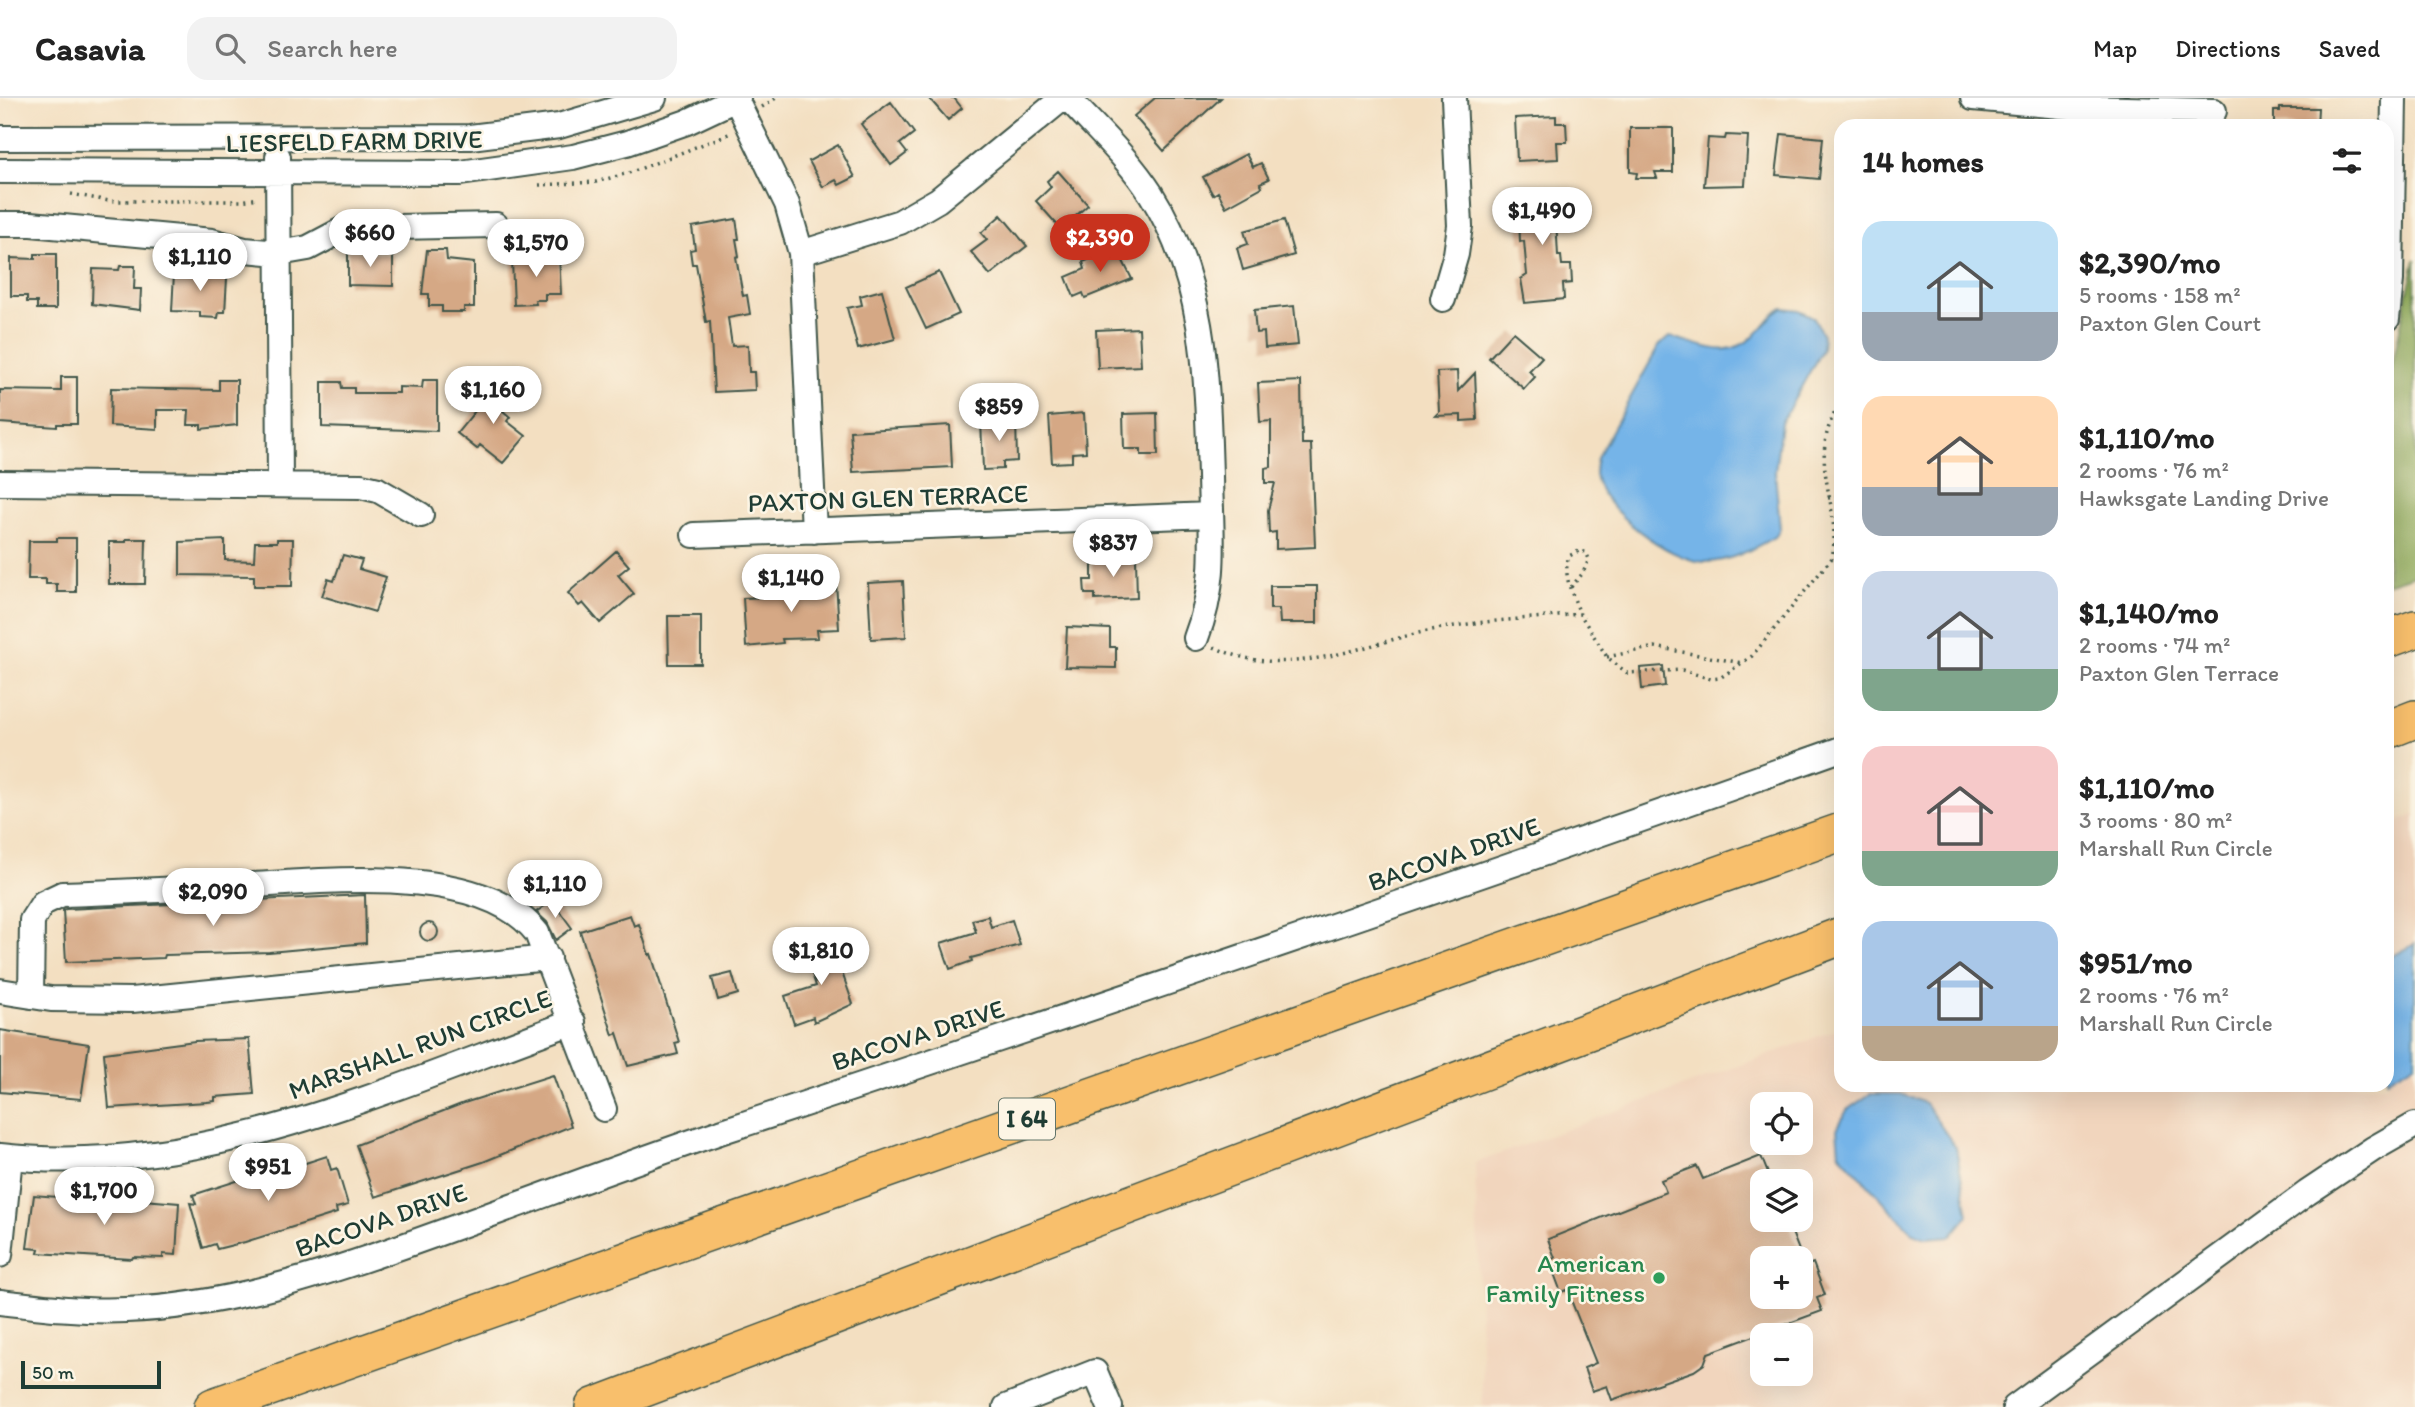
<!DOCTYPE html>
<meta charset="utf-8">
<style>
body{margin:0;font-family:Itim,sans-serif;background:#f2f2f2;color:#222;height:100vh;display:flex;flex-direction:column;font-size:26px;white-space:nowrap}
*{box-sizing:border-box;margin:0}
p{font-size:23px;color:#767676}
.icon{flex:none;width:38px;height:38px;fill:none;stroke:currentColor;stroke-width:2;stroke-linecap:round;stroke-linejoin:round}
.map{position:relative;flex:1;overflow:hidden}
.sheet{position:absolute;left:1834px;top:21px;width:560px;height:973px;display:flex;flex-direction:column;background:#fff;border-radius:21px;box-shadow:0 7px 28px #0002}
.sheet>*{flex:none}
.fabs{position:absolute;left:1750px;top:994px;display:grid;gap:14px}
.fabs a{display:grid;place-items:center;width:63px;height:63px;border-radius:14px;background:#fff;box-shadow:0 7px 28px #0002;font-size:35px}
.scale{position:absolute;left:21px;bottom:18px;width:140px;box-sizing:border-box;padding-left:7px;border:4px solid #1f3d34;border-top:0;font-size:19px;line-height:24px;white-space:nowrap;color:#1f3d34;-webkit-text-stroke:5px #fcf5e5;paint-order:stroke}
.price{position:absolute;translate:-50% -60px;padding:0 16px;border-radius:24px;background:#fff;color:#222;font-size:23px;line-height:46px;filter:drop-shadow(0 2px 4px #0008)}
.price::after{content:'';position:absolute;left:50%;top:42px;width:21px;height:16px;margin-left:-10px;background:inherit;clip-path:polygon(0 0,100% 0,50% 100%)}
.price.current{background:#c8321e;color:#fff}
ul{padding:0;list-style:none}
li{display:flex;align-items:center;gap:21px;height:175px;padding:0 28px}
li span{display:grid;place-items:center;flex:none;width:196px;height:140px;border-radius:21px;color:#555}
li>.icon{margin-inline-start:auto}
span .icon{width:84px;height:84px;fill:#fffc;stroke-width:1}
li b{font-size:30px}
h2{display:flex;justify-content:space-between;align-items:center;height:84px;padding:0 28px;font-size:30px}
header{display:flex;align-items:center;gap:42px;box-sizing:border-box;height:98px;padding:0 35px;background:#fff;border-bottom:2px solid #e0e0e0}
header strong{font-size:33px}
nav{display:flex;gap:38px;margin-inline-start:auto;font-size:24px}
.search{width:490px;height:63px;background:#f2f2f2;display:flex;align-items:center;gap:18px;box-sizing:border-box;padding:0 24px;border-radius:21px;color:#767676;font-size:26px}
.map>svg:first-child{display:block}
</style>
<header>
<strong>Casavia</strong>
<div class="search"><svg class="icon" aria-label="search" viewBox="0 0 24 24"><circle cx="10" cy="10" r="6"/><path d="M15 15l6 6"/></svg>Search here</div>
<nav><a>Map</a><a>Directions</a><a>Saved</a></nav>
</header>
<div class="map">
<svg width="2415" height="1309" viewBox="0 0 2415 1309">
<rect width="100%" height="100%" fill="#fcf5e5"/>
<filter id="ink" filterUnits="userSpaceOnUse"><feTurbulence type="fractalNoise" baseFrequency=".0143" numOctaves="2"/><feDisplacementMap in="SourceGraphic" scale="14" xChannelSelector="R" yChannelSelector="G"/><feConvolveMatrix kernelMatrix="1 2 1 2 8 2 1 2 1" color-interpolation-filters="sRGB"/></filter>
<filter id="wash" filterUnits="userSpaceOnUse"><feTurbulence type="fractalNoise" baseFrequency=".00686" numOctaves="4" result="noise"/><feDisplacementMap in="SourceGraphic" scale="28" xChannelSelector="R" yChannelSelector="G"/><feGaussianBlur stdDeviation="1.57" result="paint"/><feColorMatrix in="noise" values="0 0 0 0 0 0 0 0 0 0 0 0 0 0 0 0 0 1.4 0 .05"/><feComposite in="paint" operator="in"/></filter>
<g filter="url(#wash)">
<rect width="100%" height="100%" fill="#f3dfc1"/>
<path fill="#f1d5bd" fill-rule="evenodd" d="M2415,717V1309H1483L1475,1065L1841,930V987H2387V727ZM1762,1006H1801V1045H1762ZM1762,1083H1801V1122H1762ZM1762,1160H1801V1199H1762ZM1762,1237H1801V1276H1762Z"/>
<path fill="#90aa5c" stroke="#587448" stroke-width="2" d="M2415,162V477L2387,486V291Z"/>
<path fill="#75b4e8" stroke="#4a788e" stroke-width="2" d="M1783,210L1799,212L1813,219L1823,237L1822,252L1781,325L1775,374L1780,430L1776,438C1755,450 1731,464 1705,464C1672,464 1599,411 1595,376C1595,371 1596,365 1597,360L1659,248L1669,239C1700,244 1726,266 1756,236C1766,227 1770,216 1783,210Z
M2415,846V965L2387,982V861Z
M1870,996H1901L1925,1005L1956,1050L1968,1117L1951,1138L1926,1140L1913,1135L1839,1055L1837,1031L1847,1012Z"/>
<g id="blocks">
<path fill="#d5a885" d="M929,0H954L962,10L948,22Z
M1155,0H1221L1164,53L1134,18Z
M891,4L914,35L900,46L907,55L891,67L861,26Z
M2280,10H2318L2317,28H2274V13H2280Z
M1556,18V25H1566L1567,44H1557L1558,61L1517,63L1515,20Z
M1630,30H1673V74H1655L1657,80H1636L1637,75L1630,74Z
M1781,36L1823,40L1819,81L1776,77Z
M1726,37L1748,38L1745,87L1704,88L1708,40L1725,41Z
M838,47L855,79L839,87L836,82L823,89L809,63Z
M1246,56L1253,69L1261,65L1269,81L1260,85L1262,89L1226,109L1218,94L1213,97L1203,79Z
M1058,73L1088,107L1061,131L1036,103L1051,89L1047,83Z
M1554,93V101H1564V120H1556L1558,158H1561L1562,167H1571L1572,185L1563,186L1564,201L1525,205L1521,181L1527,177L1524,143L1520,144L1518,95Z
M1001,117L1027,148L990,177L971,154L987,142L981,135Z
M736,121L739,141H736L739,158L736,159L743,198L747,197L750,216L728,220L732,248L748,247L749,274H754L755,292L714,294L710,223L706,224L696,166H692L690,152L695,151L692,129Z
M1284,122L1294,157L1243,172L1237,150L1248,146L1244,133Z
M1115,147L1132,181L1085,200L1083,195L1074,199L1066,179L1085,171L1083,164L1096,159L1095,155Z
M348,152L393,157V188L348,187Z
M427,152H446L447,162L474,165V209H464V214H442V208H429V196H422Z
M35,156H56V211H37V204H27V198H11V160L35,161Z
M559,156L561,196H545V202H535L536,206L514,207L512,163L529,162V157Z
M120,168H135L134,191H141L140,212L92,206L93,171L119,172Z
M200,170L222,171V180H227L225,214H219L218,220L200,219V214L172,213L174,175L200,176Z
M939,174L959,216L926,231L906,189Z
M882,192L895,241L858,251L847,210L862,207L860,198Z
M1294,208L1298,247L1265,250L1264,234L1256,235L1254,212Z
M1139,230L1141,268L1098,270L1096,232Z
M1513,234L1542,259L1529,273L1535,279L1524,291L1489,260Z
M1457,273L1458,293L1475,275L1477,322L1461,323V317L1435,318L1439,314L1437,274Z
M61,279H77V326H57V329L0,325V292L61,293Z
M219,282H237V327L201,331V327H188L189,312H157V331L110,328L111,290L219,292Z
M423,282H437V333L322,329V284H341L342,290H354V295H399V289L422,290Z
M1301,283L1302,346H1311L1315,449L1276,451V434L1269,435L1268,412L1275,385H1265V370L1271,369V323L1260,324L1258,285Z
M498,285L515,299L503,313L510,319L507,323L526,338L503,365L480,347L477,351L457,335Z
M1084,315L1086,354L1072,355V364L1052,365L1049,318Z
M1157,315L1158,357H1141V351H1124L1123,316Z
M1016,321L1017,363L1003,364V371L983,372L981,322Z
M950,327L952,369L853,374L850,333Z
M57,440H76V494H57V486H46V481H28L29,443H57Z
M126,441H146L145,486H109V444H126Z
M277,441H293L292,488H254V478L180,477V444L225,442V462L254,463L255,444H277Z
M616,453L629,468L618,477L634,496L600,525L583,505L579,508L568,495Z
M343,457L362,462L359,471L386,479L375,514L322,498L328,481L334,483Z
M1136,460L1137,500L1095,502V496H1085L1084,482H1092V462Z
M903,483L906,539L871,541L868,485Z
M836,484L839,531L817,532L818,540L782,541L783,545L746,549L743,500L766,499L765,490L811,491L810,485Z
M1270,488H1317V525H1280L1279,511H1270Z
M668,518H701V566H669Z
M1067,529L1110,531V549H1116V570L1065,569Z
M1663,568L1665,588L1642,591L1640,570Z
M365,797L366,845L269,854L165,857L164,860L66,864L63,812L66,811Z
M552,803L572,830L556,842L547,824L536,814Z
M630,817L634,828L639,826L649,857L651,856L679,944L675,945L678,956L628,968L617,935L613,937L580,833Z
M988,818L991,829L1012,822L1020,847L971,860L972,863L950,871L941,845L976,834L972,822Z
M420 834a9 9 0 1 1 18 0a9 9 0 1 1-18 0Z
M831,843L853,906L814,924L813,919L794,926L785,898L816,888L804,852Z
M732,875L738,896L718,902L712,880Z
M0,932L89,946L81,1001L0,994Z
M249,941L254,996L215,999V1003L207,1004L109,1010L104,955L195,943Z
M553,977L571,1028L483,1064L375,1099L356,1047L464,1005Z
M327,1058L331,1072L337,1070L348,1107L336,1110L337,1115L245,1144L217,1151L215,1146L203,1150L190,1105L196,1106L193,1097L290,1066L293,1069Z
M1761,1058L1771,1083H1762V1122H1787L1802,1160H1762V1199H1801V1170L1813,1165L1825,1197L1817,1200L1822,1213L1708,1255L1704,1266L1694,1273L1612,1302L1607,1288L1592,1293L1584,1270L1596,1265L1567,1192L1561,1194L1549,1162L1555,1160L1548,1141L1666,1094L1661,1082L1697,1068L1703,1081Z
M72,1096L179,1105L176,1157L163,1156V1160L133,1159L132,1161L38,1155L39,1151L27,1150L34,1097L69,1100Z"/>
</g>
</g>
<g filter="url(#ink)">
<use href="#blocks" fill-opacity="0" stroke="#3f5549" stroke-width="2"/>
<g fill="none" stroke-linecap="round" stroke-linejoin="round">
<g stroke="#3f5549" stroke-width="28">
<path id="minor" d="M1068,0C1096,31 1129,61 1151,96C1206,183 1207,280 1210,378C1211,439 1218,483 1196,540
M1973,0L2082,10L2214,13
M736,1L787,106L801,155L814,433
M0,40L470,39L559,28L654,0
M278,59L280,386
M0,73L460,75L573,59L627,45L687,24L738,0
M0,126H31L212,143L245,152L279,155L308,150L346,130L496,127
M801,155L900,124L938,102L1063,0
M1443,201L1456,156L1460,128L1454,0
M2387,221L2391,182L2394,0
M0,385L361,388L378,392L421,417
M694,437L1211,417
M0,893L51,901L132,902L548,860
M31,898L32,822L43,805L62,796C120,794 179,791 237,788C320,784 480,763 537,835L604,1011
M0,1058C200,1081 389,990 573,924
M0,1157L10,1059
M0,1204C42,1209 84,1214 126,1212C236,1208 343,1170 445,1133C540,1099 634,1063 729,1031C1101,908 1472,782 1841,651
M1006,1309L1095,1274L1110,1309
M2015,1309L2307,1095L2373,1051L2415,1027"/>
</g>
<g stroke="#3f5549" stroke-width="40">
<path id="highway" d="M2387,541L2415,531
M2387,632L2415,621
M213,1309L1841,734
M594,1309L1841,838"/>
</g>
<path stroke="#3f5549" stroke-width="3.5" stroke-dasharray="2 5" stroke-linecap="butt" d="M762,9L776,0
M539,87L596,84L632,74L729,36
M71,96L109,103H241L259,100
M1828,400L1841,398
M1571,489L1583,475L1589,461L1586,454L1579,453L1569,458C1562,478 1573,497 1580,516
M1214,549C1287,584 1359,547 1432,532C1480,522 1531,521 1580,516L1607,559L1627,575L1682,572L1711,581L1720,580L1752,558L1832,460C1843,403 1803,362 1841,304
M1607,559L1655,549L1742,565"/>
<use href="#minor" stroke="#fff" stroke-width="24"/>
<use href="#highway" stroke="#f8bf6c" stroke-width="37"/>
</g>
</g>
<circle fill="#2e9e5b" stroke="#fcf5e5" stroke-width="2.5" cx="1659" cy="1180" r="7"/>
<g text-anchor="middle" stroke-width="5" stroke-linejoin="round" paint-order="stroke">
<rect fill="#fcf5e5" stroke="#617469" stroke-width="2" x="999" y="1000.5" width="56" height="41" rx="5"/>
<g font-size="24" font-weight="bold" fill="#1f3d34">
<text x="1027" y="1029">I 64</text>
</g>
<g font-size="26" fill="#1f3d34" stroke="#fcf5e5">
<text transform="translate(354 43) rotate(-1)" y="9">LIESFELD FARM DRIVE</text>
<text transform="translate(888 400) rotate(-2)" y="9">PAXTON GLEN TERRACE</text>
<text transform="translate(1454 756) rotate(-19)" y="9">BACOVA DRIVE</text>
<text transform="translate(918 937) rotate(-18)" y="9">BACOVA DRIVE</text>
<text transform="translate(420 946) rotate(-20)" y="9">MARSHALL RUN CIRCLE</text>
<text transform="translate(381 1122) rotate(-19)" y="9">BACOVA DRIVE</text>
</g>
<g font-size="26" fill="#27864d" stroke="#fcf5e5" text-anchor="end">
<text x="1645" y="1174">American<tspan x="1645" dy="30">Family Fitness</tspan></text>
</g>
</g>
</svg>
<div class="fabs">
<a><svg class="icon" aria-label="locate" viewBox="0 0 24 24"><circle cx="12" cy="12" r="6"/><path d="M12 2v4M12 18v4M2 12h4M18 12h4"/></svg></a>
<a><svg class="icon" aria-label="layers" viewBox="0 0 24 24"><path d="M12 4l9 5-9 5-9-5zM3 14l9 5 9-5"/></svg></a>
<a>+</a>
<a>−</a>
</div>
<div class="scale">50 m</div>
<b class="price" style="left:1542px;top:149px">$1,490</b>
<b class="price" style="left:370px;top:171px">$660</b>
<b class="price current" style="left:1100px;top:176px">$2,390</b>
<b class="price" style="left:536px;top:181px">$1,570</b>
<b class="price" style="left:200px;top:195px">$1,110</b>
<b class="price" style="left:493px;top:328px">$1,160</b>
<b class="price" style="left:999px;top:345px">$859</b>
<b class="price" style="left:1113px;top:481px">$837</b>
<b class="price" style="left:791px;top:516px">$1,140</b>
<b class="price" style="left:555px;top:822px">$1,110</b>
<b class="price" style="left:213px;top:830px">$2,090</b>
<b class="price" style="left:821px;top:889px">$1,810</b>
<b class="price" style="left:268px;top:1105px">$951</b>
<b class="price" style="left:104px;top:1129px">$1,700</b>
<section class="sheet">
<h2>14 homes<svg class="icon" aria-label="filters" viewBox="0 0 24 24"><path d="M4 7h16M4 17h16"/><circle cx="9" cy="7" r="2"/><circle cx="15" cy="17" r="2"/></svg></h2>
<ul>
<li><span style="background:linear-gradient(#bfe0f5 65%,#9aa5b1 0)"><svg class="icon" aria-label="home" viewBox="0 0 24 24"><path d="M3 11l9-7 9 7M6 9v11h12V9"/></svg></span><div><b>$2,390/mo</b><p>5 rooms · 158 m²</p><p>Paxton Glen Court</p></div></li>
<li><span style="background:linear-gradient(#ffd9b3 65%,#9aa5b1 0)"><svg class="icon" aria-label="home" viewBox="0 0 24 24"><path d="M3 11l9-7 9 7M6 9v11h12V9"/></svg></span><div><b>$1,110/mo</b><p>2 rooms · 76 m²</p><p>Hawksgate Landing Drive</p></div></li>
<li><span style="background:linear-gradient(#c9d6e8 70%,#7fa58c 0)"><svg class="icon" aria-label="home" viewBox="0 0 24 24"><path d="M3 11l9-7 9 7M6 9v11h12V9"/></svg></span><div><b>$1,140/mo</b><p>2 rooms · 74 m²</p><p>Paxton Glen Terrace</p></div></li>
<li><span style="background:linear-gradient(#f6c9c9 75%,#7fa58c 0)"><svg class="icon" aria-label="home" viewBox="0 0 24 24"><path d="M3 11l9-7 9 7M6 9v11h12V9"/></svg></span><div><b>$1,110/mo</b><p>3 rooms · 80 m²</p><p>Marshall Run Circle</p></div></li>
<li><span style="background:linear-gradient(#a9c7e8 75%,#b9a48a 0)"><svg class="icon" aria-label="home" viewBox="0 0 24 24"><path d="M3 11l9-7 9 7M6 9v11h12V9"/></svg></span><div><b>$951/mo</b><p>2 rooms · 76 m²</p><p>Marshall Run Circle</p></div></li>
</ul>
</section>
</div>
